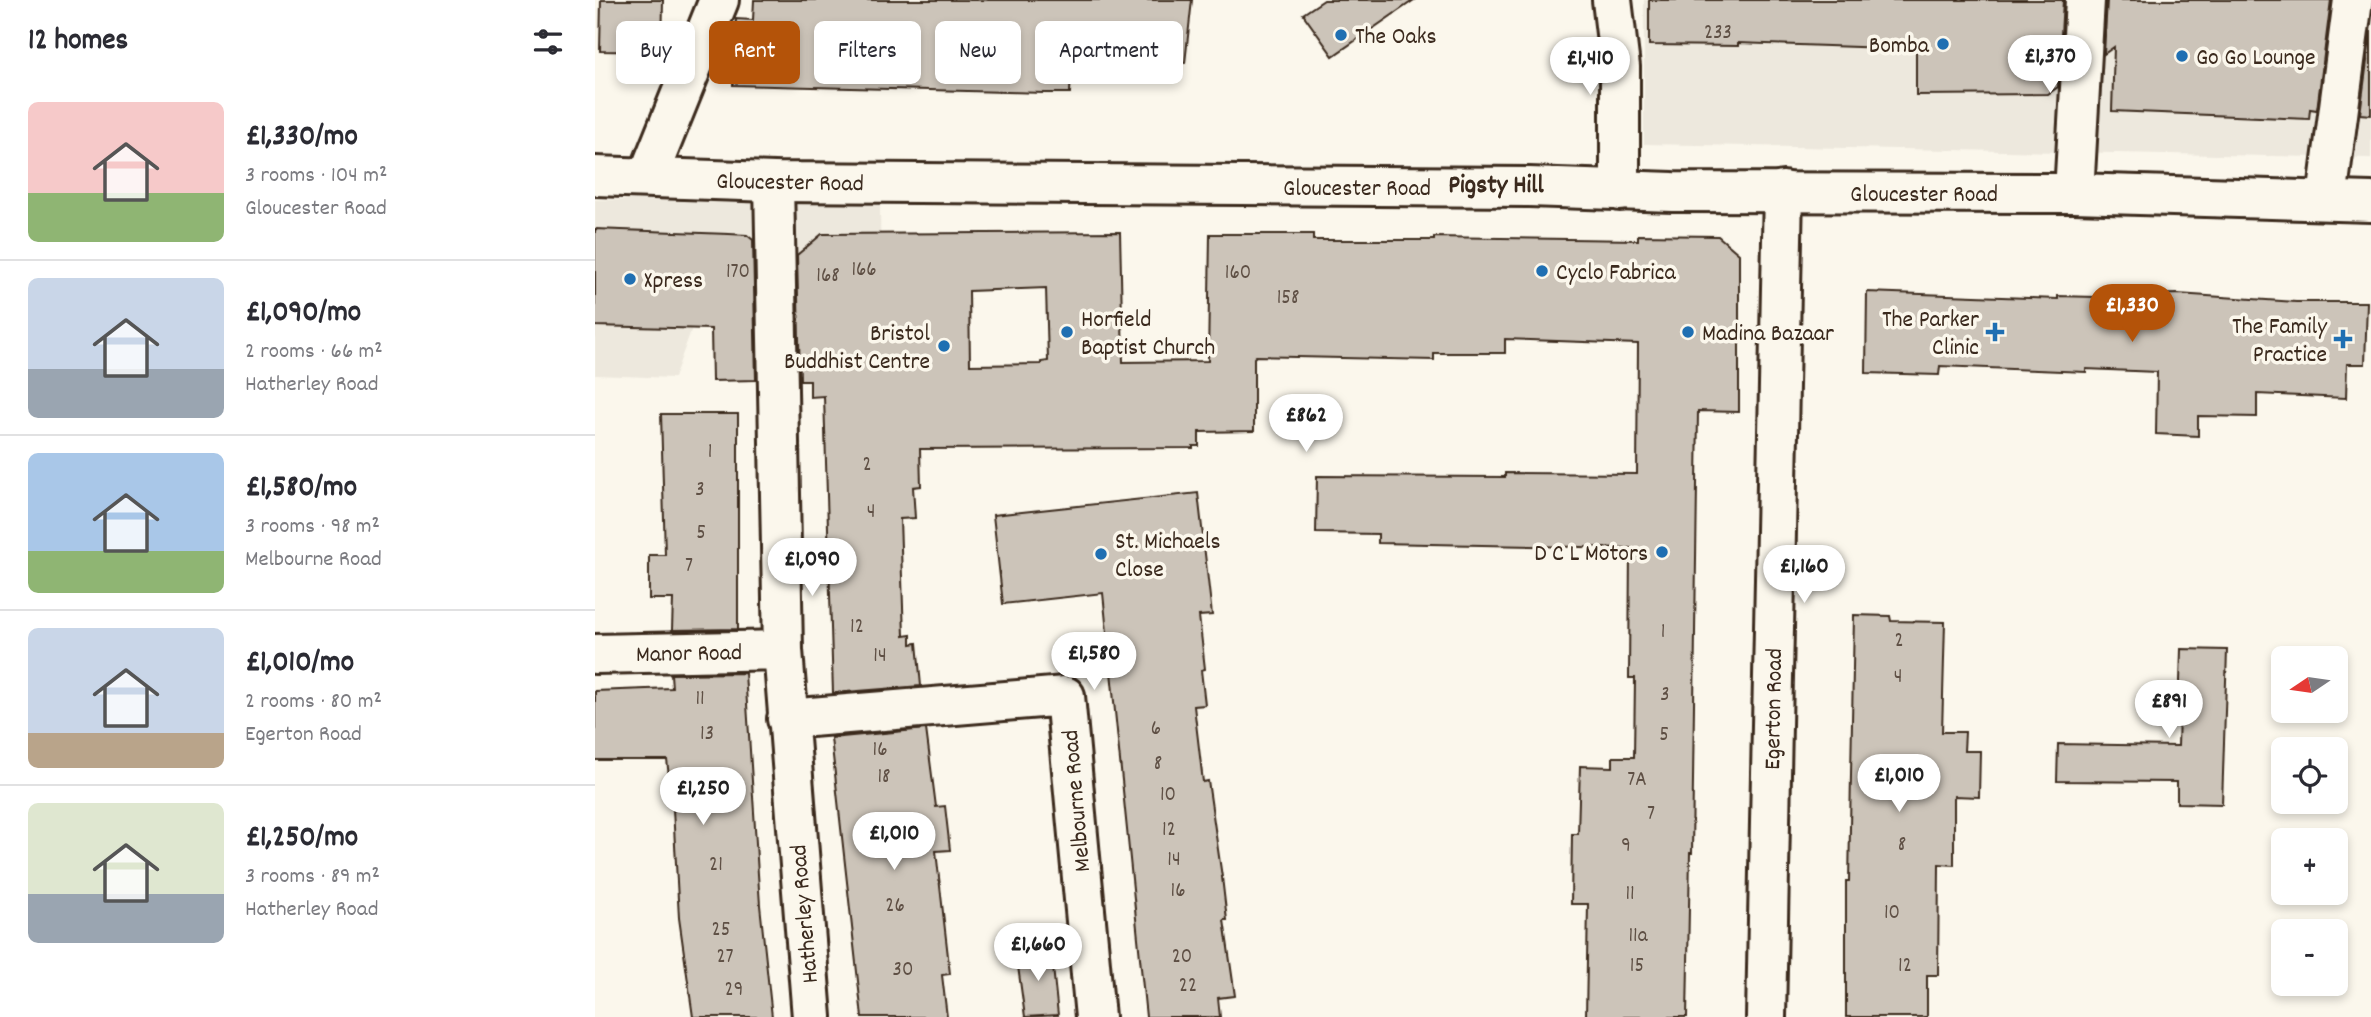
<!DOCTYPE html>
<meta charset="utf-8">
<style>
body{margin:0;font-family:Dekko,sans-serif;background:#f2f2f3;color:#2b2b33;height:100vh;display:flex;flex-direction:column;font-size:26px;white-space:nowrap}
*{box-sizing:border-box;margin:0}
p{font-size:23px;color:#7c7c81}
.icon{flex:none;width:38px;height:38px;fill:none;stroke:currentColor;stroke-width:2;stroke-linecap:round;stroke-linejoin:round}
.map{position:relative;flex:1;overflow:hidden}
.details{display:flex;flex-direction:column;background:#fff;width:595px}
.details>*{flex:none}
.guide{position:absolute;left:21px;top:21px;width:665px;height:63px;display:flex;gap:14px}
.needle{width:46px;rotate:257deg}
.fabs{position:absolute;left:1676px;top:646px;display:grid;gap:14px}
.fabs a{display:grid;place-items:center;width:77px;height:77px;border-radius:10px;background:#fff;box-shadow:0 4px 10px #0003;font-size:35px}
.price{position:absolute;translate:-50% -60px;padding:0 16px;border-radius:24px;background:#fff;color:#222;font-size:23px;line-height:46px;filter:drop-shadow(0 2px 4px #0008)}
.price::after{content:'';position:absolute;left:50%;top:42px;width:21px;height:16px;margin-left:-10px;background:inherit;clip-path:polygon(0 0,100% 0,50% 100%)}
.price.selected{background:#b45309;color:#fff}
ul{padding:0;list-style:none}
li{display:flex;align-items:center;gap:21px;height:175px;padding:0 28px}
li+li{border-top:2px solid #e1e1e2}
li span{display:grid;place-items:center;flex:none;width:196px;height:140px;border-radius:10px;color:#555}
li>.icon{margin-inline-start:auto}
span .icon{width:84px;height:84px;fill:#fffc;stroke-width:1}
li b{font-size:30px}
h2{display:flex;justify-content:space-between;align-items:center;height:84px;padding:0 28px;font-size:30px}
.tag{padding:0 24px;border-radius:10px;background:#fff;box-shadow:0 4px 10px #0003;font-size:24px;line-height:63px}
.tag.selected{background:#b45309;color:#fff}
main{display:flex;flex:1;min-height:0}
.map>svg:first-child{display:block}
</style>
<main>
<section class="details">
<h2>12 homes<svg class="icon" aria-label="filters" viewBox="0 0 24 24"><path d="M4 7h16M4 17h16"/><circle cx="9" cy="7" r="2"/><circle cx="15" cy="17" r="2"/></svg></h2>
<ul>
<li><span style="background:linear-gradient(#f6c9c9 65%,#8fb573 0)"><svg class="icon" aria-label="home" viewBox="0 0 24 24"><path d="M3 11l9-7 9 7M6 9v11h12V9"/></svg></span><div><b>£1,330/mo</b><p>3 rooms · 104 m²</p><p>Gloucester Road</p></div></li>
<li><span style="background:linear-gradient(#c9d6e8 65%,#9aa5b1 0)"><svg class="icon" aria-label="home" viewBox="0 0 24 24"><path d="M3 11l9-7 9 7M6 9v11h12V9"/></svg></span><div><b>£1,090/mo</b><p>2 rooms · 66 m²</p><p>Hatherley Road</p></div></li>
<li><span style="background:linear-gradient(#a9c7e8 70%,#8fb573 0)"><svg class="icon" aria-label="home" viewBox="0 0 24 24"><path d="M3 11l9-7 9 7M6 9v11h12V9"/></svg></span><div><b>£1,580/mo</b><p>3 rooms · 98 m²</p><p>Melbourne Road</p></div></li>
<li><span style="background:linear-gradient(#c9d6e8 75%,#b9a48a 0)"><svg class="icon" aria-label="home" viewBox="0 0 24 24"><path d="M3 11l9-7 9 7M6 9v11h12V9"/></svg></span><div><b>£1,010/mo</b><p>2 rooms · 80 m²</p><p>Egerton Road</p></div></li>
<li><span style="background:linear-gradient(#dfe7d0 65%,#9aa5b1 0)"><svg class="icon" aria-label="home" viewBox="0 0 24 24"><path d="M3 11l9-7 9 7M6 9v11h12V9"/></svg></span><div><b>£1,250/mo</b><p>3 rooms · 89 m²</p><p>Hatherley Road</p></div></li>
</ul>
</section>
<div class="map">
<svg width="1776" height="1017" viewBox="0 0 1776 1017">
<rect width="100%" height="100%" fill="#fbf7ec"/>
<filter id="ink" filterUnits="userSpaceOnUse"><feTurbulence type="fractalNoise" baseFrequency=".0143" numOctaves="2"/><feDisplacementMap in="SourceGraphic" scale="14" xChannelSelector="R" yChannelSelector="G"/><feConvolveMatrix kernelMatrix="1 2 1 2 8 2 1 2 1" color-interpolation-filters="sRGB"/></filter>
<g filter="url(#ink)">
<path fill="#ede8dd" d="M1049,0H1776V158L1049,144Z
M0,200H285L286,301L195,303L103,311L79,378L0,375Z"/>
<path fill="#ccc4b9" stroke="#3b2a1e" stroke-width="2" fill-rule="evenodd" d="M6,0H68L67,52L5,51Z
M159,0H597L590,63L477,52L475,93H450L138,85L141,19L158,20Z
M729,0H819L738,56L708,14Z
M1054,0H1468L1463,87L1453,94L1321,95V49L1143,43V46L1054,45Z
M1512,0H1736L1722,110L1715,109L1714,119L1517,111L1519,47L1509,54Z
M1776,31V115L1765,114Z
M0,229L134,234L152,235L158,240L161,380L117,381L116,329L0,326Z
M525,232L528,362L613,361L615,234H718V240H839V237L1043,240V235L1123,236L1144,254V412L1103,411L1097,853H1095L1092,1017H991L993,904H976L977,834H983L985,766L1018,767V757H1039L1040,678H1034L1035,548L783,543V534L721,533L722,476L910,477V473L1042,474L1043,344L910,339V353H839V360L661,356L659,358V431L604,432V446H598V448L325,449L326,486L318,487L320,518L305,519L309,636L316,635V644L322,643L326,686L238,693L229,396L215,397V380H205L202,255L227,234ZM451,288L453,361L446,362V364L375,365L374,291Z
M1272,292L1463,299V296L1540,298V295L1583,294L1701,302H1772L1770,364H1752L1751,398L1662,394V417L1603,416V436L1561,434L1562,372L1491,369V372L1345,366L1344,375L1271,373Z
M66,414H143V629L77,630L78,599H54V555H70Z
M603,493L617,615L604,616L610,669L606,670L610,705L599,706L608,782L613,781L627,877L632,920H629L640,996L623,998L625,1017H551L508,593L408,604L398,515Z
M1259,615L1295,616L1296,621L1350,622L1347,732H1370L1369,751H1385L1384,797L1359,796V865L1344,864L1343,975H1332V1017H1251V881H1254Z
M1586,649L1632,650L1627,804L1582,803V782L1462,781L1463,744L1583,746Z
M150,673L165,905L177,1017H98L84,918L78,809L72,760H0V691L77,688L76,674Z
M331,729L341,807L350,806L355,850L341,851L355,974L347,975L352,1017H267L236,738Z
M456,948L463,1015L430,1017L421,952Z"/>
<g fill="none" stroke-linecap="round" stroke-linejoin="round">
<g stroke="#3b2a1e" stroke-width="44">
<path id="street" d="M1017,0L1025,67V191
M53,176L124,0
M179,182L188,650L217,1017
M1479,193L1490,0
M1732,199L1758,0
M0,654L188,650
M192,719L470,696L500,1017
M1171,1017L1188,191"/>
</g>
<g stroke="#3b2a1e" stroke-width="44">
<path id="primary" d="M0,176L179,182L934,187L1078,192L1479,193L1776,202"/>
</g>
<use href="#street" stroke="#fbf7ec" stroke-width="38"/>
<use href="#primary" stroke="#fbf7ec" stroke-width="38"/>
</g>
</g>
<g fill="#1f6fb2" stroke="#fbf7ec" stroke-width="2.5">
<circle cx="746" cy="35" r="7"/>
<circle cx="1348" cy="44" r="7"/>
<circle cx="1587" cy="56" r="7"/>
<circle cx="947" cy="271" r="7"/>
<circle cx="35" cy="279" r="7"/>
<circle cx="472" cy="332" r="7"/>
<circle cx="1093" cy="332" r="7"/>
<path d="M1396.5 321.5h7v7h7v7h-7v7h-7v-7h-7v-7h7z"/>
<path d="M1744.5 328.5h7v7h7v7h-7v7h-7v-7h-7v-7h7z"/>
<circle cx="349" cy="346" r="7"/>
<circle cx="1067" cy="552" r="7"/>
<circle cx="506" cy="554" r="7"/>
</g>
<g text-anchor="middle" stroke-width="7" stroke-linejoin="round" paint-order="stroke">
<g font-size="21" fill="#5f5045">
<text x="1123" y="38">233</text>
<text x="269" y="275">166</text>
<text x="143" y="277">170</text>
<text x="643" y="278">160</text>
<text x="233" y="281">168</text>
<text x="693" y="303">158</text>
<text x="115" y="457">1</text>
<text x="272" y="470">2</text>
<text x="105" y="495">3</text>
<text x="276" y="517">4</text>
<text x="106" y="538">5</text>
<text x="94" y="571">7</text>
<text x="262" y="632">12</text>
<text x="1068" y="637">1</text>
<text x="1304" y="646">2</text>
<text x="285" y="661">14</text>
<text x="1303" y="682">4</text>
<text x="1070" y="700">3</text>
<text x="105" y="704">11</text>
<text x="561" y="734">6</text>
<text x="112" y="739">13</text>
<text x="1069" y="740">5</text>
<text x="285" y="755">16</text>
<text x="563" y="769">8</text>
<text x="289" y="782">18</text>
<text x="1042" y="785">7A</text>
<text x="573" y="800">10</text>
<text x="1056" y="819">7</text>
<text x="574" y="835">12</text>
<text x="1307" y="850">8</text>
<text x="1031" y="851">9</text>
<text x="579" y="865">14</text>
<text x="121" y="870">21</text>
<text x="583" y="896">16</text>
<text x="1035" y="899">11</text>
<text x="300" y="911">26</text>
<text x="1297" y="918">10</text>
<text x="126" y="935">25</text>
<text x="1043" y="941">11a</text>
<text x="130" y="962">27</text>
<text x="587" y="962">20</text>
<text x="1042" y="971">15</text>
<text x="1310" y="971">12</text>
<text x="308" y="975">30</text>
<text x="593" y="991">22</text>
<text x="139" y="995">29</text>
</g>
<g font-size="24" fill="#3b2a1e" stroke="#fbf7ec" text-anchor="start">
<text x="760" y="43">The Oaks</text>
<text x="1334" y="52" text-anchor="end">Bomba</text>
<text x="1601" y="64">Go Go Lounge</text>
<text x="961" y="279">Cyclo Fabrica</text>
<text x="49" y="287">Xpress</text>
<text x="486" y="326">Horfield<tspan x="486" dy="28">Baptist Church</tspan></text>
<text x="1384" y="326" text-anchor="end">The Parker<tspan x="1384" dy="28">Clinic</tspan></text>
<text x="1732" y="333" text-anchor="end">The Family<tspan x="1732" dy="28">Practice</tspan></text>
<text x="335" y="340" text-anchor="end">Bristol<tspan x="335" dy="28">Buddhist Centre</tspan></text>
<text x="1107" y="340">Madina Bazaar</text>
<text x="520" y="548">St. Michaels<tspan x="520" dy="28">Close</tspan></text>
<text x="1053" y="560" text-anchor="end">D C L Motors</text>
</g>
<g font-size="24" fill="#3b2a1e" stroke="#fbf7ec">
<text transform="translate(195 181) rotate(1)" y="8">Gloucester Road</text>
<text x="762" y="195">Gloucester Road</text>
<text x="1329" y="201">Gloucester Road</text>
<text transform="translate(94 652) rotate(-1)" y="8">Manor Road</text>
<text transform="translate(1177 709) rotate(-89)" y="8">Egerton Road</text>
<text transform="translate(480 801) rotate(-95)" y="8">Melbourne Road</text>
<text transform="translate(208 914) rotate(-95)" y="8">Hatherley Road</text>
</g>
<g font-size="26" font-weight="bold" fill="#3b2a1e" stroke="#fbf7ec">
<text x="901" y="192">Pigsty Hill</text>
</g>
</g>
</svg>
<div class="fabs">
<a><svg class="needle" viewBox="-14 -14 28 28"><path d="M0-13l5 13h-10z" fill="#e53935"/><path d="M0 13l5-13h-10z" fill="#7c7c81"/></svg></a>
<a><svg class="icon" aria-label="locate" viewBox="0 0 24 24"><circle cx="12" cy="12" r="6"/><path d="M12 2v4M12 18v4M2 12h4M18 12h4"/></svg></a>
<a>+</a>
<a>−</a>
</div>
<b class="price" style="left:1455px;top:95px">£1,370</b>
<b class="price" style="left:995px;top:97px">£1,410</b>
<b class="price selected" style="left:1537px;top:344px">£1,330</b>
<b class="price" style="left:711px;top:454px">£862</b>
<b class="price" style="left:217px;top:598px">£1,090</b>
<b class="price" style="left:1209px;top:605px">£1,160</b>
<b class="price" style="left:499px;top:692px">£1,580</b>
<b class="price" style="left:1574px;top:740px">£891</b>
<b class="price" style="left:1304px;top:814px">£1,010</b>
<b class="price" style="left:108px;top:827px">£1,250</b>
<b class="price" style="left:299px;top:872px">£1,010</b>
<b class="price" style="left:443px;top:983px">£1,660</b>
<div class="guide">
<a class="tag">Buy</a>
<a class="tag selected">Rent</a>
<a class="tag">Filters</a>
<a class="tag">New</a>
<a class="tag">Apartment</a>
</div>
</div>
</main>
